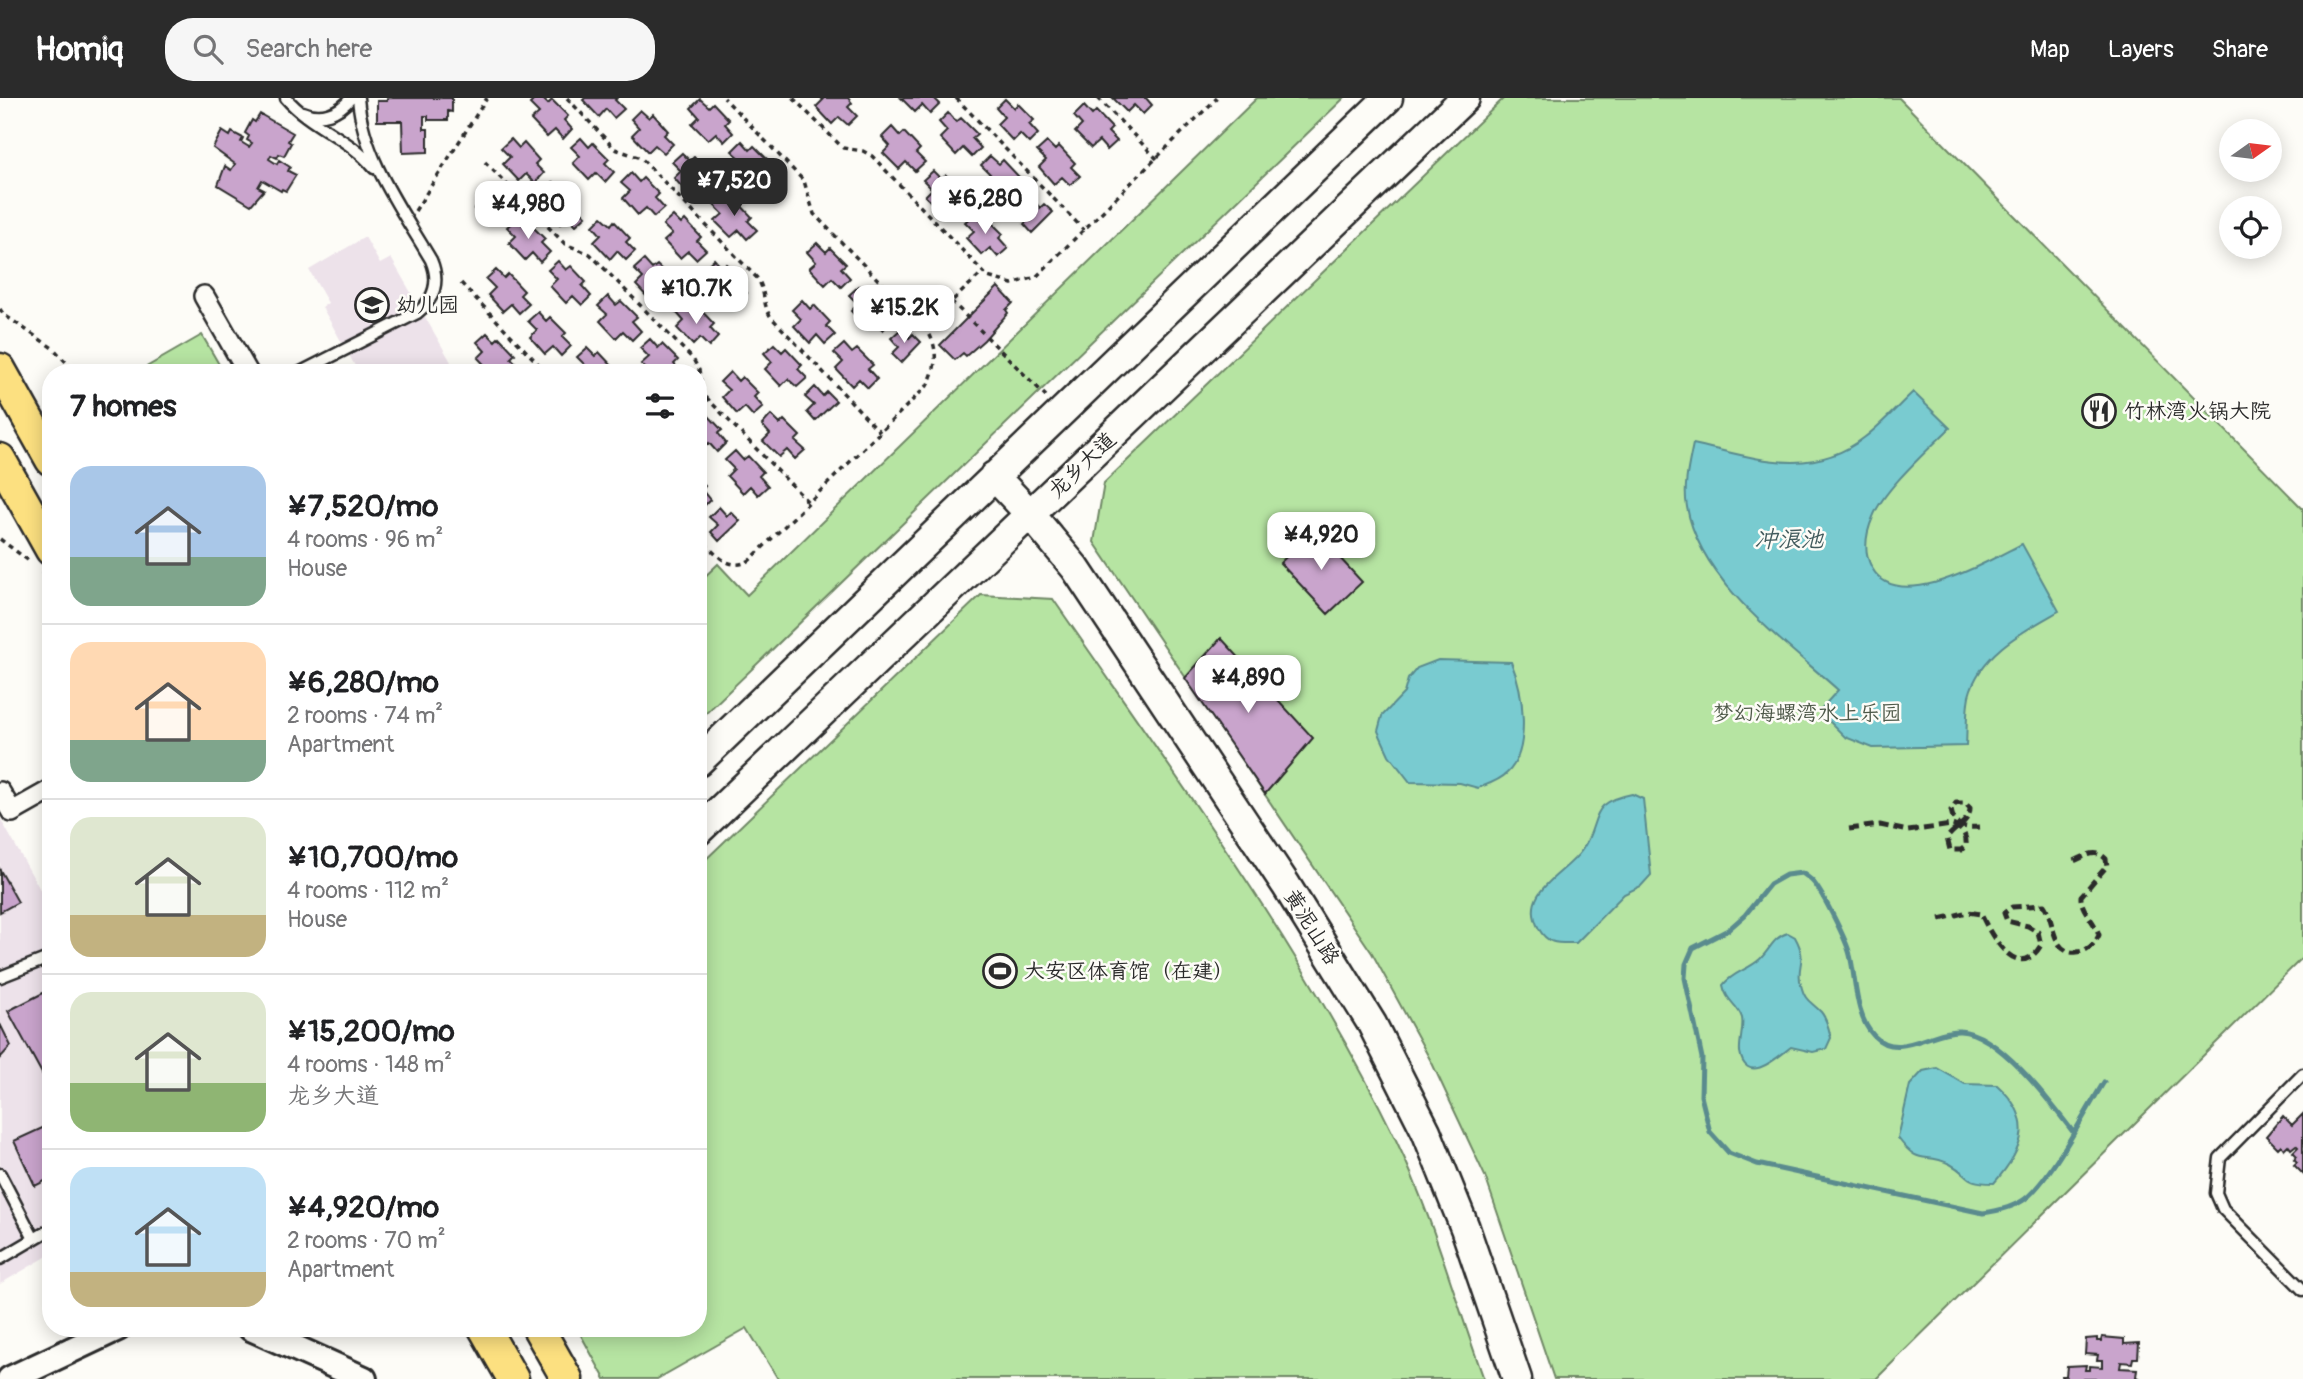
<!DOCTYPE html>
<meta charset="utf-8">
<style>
body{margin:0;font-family:Pangolin,"LXGW WenKai TC",sans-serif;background:#f6f6f6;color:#202124;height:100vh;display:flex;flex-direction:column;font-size:26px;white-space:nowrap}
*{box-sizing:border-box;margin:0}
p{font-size:23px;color:#757577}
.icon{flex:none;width:38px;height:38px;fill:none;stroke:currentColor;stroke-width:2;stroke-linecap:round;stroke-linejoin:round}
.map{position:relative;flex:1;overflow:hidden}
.side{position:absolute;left:42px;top:266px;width:665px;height:973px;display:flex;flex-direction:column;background:#fff;border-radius:28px;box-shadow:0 4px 18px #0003}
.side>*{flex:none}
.needle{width:46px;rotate:76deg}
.controls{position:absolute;left:2219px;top:21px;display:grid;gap:14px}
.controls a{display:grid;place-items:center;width:63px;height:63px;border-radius:50%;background:#fff;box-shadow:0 4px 18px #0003;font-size:35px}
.price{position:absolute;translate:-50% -60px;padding:0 16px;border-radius:14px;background:#fff;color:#222;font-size:23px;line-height:46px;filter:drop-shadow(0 2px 4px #0008)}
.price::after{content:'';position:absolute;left:50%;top:42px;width:21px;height:16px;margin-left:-10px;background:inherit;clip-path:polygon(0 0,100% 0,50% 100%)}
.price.active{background:#2b2b2b;color:#fff}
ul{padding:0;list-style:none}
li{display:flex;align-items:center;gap:21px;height:175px;padding:0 28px}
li+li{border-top:2px solid #e0e0e0}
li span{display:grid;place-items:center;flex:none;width:196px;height:140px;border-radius:21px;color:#555}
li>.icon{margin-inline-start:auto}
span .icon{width:84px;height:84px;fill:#fffc;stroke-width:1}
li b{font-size:30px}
h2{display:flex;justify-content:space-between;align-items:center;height:84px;padding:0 28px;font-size:30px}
header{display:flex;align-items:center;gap:42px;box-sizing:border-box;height:98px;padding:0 35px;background:#2b2b2b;color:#fff}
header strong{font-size:33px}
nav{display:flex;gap:38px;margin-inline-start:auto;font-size:24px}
.search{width:490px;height:63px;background:#f6f6f6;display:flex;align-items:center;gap:18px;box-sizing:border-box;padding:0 24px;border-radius:28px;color:#757577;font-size:26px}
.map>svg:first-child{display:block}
</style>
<header>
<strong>Homiq</strong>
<div class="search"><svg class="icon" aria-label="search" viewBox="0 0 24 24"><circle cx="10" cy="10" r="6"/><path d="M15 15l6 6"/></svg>Search here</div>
<nav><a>Map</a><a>Layers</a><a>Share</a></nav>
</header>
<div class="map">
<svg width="2303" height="1281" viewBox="0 0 2303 1281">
<rect width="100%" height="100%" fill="#fdfcf7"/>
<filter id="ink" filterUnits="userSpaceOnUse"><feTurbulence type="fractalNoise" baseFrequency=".0143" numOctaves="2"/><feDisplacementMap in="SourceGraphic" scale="14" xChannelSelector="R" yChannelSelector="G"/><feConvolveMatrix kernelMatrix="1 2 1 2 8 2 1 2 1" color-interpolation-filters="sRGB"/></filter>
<g filter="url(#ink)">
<path fill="#ede2ea" d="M365,139L380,166L391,160L451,264L440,270L442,275H359L322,209L328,205L309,172Z
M0,720L51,811V1156L0,1186Z"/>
<path fill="#b6e4a2" stroke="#708866" stroke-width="2" d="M1257,0H1344L698,623V485L718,466L747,497Z
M1504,0H1899L2303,411V859L1876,1281H1554L1485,1078L1432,965L1372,855L1094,444L1104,385Z
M202,237L224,275H136Z
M981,497L1053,501C1173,675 1304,851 1396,1042C1433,1119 1455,1202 1484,1281H778L747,1230L657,1281H605L577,1230H698V769Z"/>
<path fill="#79cbd0" stroke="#5a8b8e" stroke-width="2" d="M1913,294L1950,330C1929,351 1883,392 1873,419C1866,435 1863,454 1872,470C1898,517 1988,463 2022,446L2059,513C2024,533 1980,555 1969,598C1966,613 1967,632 1966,648L1873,650L1845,639L1819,613L1838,592C1785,544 1700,484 1687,409C1683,389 1689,366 1693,346C1753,359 1811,382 1865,339C1882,326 1897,309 1913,294Z
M1438,562L1511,564C1523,592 1532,652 1507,675C1499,683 1488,686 1478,690L1460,685L1410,684L1389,657L1378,633L1382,618L1404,595L1408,581L1417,570Z
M1632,696L1643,701L1651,777L1641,788L1624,796L1576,845C1558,845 1548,847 1539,831C1518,793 1565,777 1582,752C1602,723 1586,705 1632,696Z
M1788,835L1795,839C1809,864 1795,867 1801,887C1805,904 1811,903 1821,914C1827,921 1829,931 1831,940L1826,951L1813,954L1791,949C1778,959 1746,989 1740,954C1739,943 1744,931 1742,920C1738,906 1726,904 1723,887C1733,874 1748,872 1760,861C1770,852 1773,839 1788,835Z
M1937,970L1965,986L1997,987C2035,1021 2025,1050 1994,1085C1962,1085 1971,1077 1950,1066C1924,1053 1920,1070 1898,1040L1910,987L1923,973Z"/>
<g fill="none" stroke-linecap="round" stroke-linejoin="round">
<path stroke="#5a8b8e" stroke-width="5" d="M2073,1034C2051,1005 1999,935 1960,933C1933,931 1898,963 1874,938C1855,919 1856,881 1850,857C1847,843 1823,796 1814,785C1811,781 1806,778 1802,775L1786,777L1770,786L1745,817L1728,832L1693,850L1686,866L1685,880L1702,960L1701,998L1710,1034L1729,1055L1757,1066L1983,1115C1997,1113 2013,1110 2025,1101C2051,1081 2085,1014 2104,984"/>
</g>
<path fill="#c9a4cc" stroke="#2b2b2b" stroke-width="2" d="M387,0H452V14L448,13V22H428V18H424V31H428V54L403,55L402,23H377V3H387Z
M536,0H542L548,6L552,2L568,18L564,22L572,31L563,41L555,32L547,39L531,22L539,15L530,6Z
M585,0H617L615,2L624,11L614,20L606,11L599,19L583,2Z
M821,0H848L852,5L848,9L857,18L848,27L839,19L832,26L816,9L823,2Z
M901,0H934L940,6L930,16L922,7L915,14Z
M1113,0H1146L1152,7L1143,16L1134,7L1127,14Z
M700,1L709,9L713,5L729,22L725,26L733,35L724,44L716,35L708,42L692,26L699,19L691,10Z
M1005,1L1014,10L1018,6L1034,22L1029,26L1038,36L1029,45L1020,36L1013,43L997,26L1004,19L996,10Z
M1084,8L1092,17L1096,13L1112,30L1108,34L1117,43L1107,52L1099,43L1091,50L1075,34L1082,27L1074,18Z
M640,12L649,20L653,16L668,33L664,37L673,46L664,55L655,47L648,54L632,37L639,30L631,21Z
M948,15L956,24L961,20L977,36L972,40L981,50L972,59L963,50L956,57L940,40L947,33L939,24Z
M260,16L293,35L288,43L291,45L284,58L279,56L277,60L271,57L269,61L277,66L279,62L290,69L288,73L296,77L286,93L282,91L281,93L262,82L258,89L264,92L251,107L218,87L225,68L231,72L235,66L213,50L222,33L230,38L232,34L243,40L241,44L249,49L252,45L247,42L249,38L245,35L252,22L255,24Z
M892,29L900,38L904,34L920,51L916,55L925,64L915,73L906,64L899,71L883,55L890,48L882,39Z
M581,40L589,49L593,45L609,61L605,65L614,74L605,84L596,75L589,82L573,65L580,58L571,49Z
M511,41L519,50L524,45L539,62L535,66L544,75L535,85L526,76L519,83L503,66L510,59L501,50Z
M742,43L750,52L754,48L770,64L766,68L775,78L765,87L757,78L750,85L734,68L741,61L732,53Z
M1047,44L1055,52L1059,48L1075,65L1071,69L1080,78L1070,87L1062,79L1054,86L1039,69L1046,62L1037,53Z
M682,55L690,63L694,59L710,76L706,80L715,89L705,98L697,89L689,97L674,80L681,73L672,64Z
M990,58L999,66L1003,62L1019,79L1015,83L1023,92L1014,101L1006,93L998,100L982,83L990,76L981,67Z
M933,73L941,81L946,77L962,94L957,98L966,107L957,116L948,107L941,114L925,98L932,91L923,82Z
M631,75L639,84L643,80L659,96L655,100L664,110L654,119L646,110L638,117L623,100L630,93L621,85Z
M553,84L561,92L565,88L581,105L577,109L586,118L576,127L568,119L560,126L544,109L552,102L543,93Z
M495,90L503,98L499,102L508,111L498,120L490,112L483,119L474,111Z
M724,97L732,106L736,102L752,119L748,123L757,132L747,141L739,132L731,139L715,123L723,116L714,107Z
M1032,101L1040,110L1044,106L1053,114L1032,135L1024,126L1031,119L1022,111Z
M975,115L983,124L987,120L1003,136L999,140L1008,150L998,159L990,150L982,157L966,140L974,133L965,124Z
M673,118L681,126L685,122L701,139L697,143L706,152L696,161L688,153L680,160L664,143L672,136L663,127Z
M602,119L611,127L614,123L630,140L626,144L635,153L626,162L617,153L610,161L594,144L601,137L593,128Z
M517,120L525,129L529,125L545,141L541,145L550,154L540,164L532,155L525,162L509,145L516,138L507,129Z
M817,145L826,154L830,150L846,166L841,170L850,180L841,189L832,180L825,187L809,170L816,164L807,154Z
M714,161L722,170L726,166L742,182L738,186L747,195L738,204L729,196L722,203L706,186L713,179L704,170Z
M644,162L652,171L657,167L673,183L668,187L677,197L668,206L659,197L652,204L636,187L643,180L634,171Z
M558,163L566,172L571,168L586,184L582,188L591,198L582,207L573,198L566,205L550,188L557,181L548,172Z
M496,172L504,180L508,176L524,193L520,197L529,206L519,215L511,206L503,213L488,197L495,190L486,181Z
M859,188L867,197L871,193L887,209L883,213L892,222L883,232L874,223L867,230L851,213L858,206L849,197Z
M998,189L1013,205L1006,212L1008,215L984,242L966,258L963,255L955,262L940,247Z
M608,198L616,207L621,203L637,219L632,223L641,233L632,242L623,233L616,240L600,223L607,216L598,208Z
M802,202L810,211L814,207L830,224L826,228L835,237L825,246L817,237L810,245L794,228L801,221L792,212Z
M685,205L694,214L698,209L714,226L710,230L718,239L709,249L700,240L693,247L677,230L684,223L676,214Z
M538,214L546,223L550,219L566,235L562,239L571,248L561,258L553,249L545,256L530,239L537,232L528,223Z
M901,231L909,240L913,236L921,244L901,265L892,256L899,249L891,240Z
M487,235L495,243L499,239L515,256L511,260L520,269L514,275H507L501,270L492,275L478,260L485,253L477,244Z
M650,241L658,250L662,246L678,262L674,266L682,275H650L641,266L649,259L640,250Z
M774,246L782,254L786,250L802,267L798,271L807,280L797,289L788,281L781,288L765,271L772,264L764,255Z
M844,246L852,255L857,251L873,267L868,271L877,281L868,290L859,281L852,288L836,271L843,264L834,255Z
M587,250L595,258L599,254L615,271L611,275H579L586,268L577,259Z
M730,274L738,283L742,279L758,295L754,299L763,309L753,318L745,309L737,316L722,299L729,292L720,284Z
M815,289L823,298L827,294L836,303L815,323L807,314L814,307L805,299Z
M698,315L702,319L706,315L722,332L718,335L726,345L717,354L709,345L701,352L698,349Z
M771,317L780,326L784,322L800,338L795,343L805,352L795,361L787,352L779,359L763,343L770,336L762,327Z
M735,353L743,362L748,358L763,374L759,378L768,388L758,397L750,388L743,395L727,378L734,371L725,362Z
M698,381L705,388L702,392L710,402L701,411L698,408Z
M719,409L727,418L731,414L740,423L719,443L711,434L718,427L709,419Z
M1314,432L1362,484L1328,516L1280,465Z
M1221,540L1313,640L1265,696L1185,580Z
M0,772L18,804L0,814Z
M51,891V992L8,913Z
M0,926L11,948L0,960Z
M2303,1016V1076L2294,1067L2297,1064L2294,1061L2297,1058L2293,1054L2298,1049L2296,1047L2291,1051L2288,1047L2284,1051L2281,1047L2278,1050L2266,1038L2283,1018L2292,1027Z
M51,1026V1080L35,1088L14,1043Z
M2102,1239L2124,1241V1246L2139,1245L2138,1260H2133L2132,1265L2121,1264L2120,1270L2137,1271L2136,1279L2141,1281H2062V1278H2066L2067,1268L2086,1267L2085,1272H2090V1268L2102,1269V1262H2097L2098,1257L2085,1256L2086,1241L2097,1240V1243H2101Z"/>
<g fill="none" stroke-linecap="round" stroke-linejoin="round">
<g stroke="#2b2b2b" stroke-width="15">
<path id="service" d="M286,0C311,29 350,40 374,70
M303,14C321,22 339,15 351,0
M299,275L417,215C435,201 440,183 431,162C401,111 363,60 358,0
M0,879L51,859
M2303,976L2220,1060L2216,1095L2223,1111L2303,1192
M0,1076L34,1141
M0,1161L51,1131"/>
</g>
<g stroke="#2b2b2b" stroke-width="24">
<path id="minor" d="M204,198L248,275
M0,694L12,714L51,692"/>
</g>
<g stroke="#2b2b2b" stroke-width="30">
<path id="tertiary" d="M251,1230L364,1281
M10,1281L118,1230"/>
</g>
<g stroke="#2b2b2b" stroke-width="33">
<path id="secondary" d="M994,378L1031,417L1076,471L1286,787L1372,926L1426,1033L1465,1130L1517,1281
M698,664L1388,0
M698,733L1465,0"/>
</g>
<g stroke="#2b2b2b" stroke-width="35">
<path id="primary" d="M0,271L51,362
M0,361L51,452
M484,1230L513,1281
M538,1230L567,1281"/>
</g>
<path stroke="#2b2b2b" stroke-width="3.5" stroke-dasharray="5 5" stroke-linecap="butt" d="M567,0L615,51L641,60L757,180C766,192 762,207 771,219L880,334
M793,0L843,50L863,53L872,58L988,179L1012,186L1036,179L1217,0
M956,0L1084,132
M1098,0L1157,61
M485,64L565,146L590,156L693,261L699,272L703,296L808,404
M415,113L487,0
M461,185L547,275
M951,203L1046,298
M0,211L3,216L54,251L76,275
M924,229L983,174
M698,438C712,452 728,476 750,462L927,288C937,269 939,251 927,232L814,116L804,83L724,0
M0,441L29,463
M43,474L51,489"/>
<use href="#service" stroke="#fdfcf7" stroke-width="10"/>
<use href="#minor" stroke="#fdfcf7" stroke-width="19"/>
<use href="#tertiary" stroke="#fdfcf7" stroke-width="24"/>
<use href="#secondary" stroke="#fdfcf7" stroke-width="28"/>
<use href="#primary" stroke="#fce080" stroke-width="30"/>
<path stroke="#2b2b2b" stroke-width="5" stroke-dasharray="10 5" stroke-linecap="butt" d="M1849,731L1880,727L1908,733L1952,727C1963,730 1967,738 1966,748L1961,752H1950L1947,740C1955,729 1970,724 1970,710L1965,705H1956L1951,712C1954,729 1964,730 1979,729
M1940,821L1968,814L1981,816C1991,838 2018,886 2041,847L2038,834L2028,828L2007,823L2004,815L2012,809L2044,807C2055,822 2051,857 2077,854C2088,853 2095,846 2099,837C2095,823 2080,812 2081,798L2107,768L2106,761C2096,750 2086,758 2074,763"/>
</g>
</g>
<defs>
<g id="school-ring" transform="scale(1.75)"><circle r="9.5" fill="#fdfcf7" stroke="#2b2b2b" stroke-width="1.5"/><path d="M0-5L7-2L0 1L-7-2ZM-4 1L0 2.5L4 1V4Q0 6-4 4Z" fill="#2b2b2b"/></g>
<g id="restaurant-ring" transform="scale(1.75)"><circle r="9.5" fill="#fdfcf7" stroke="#2b2b2b" stroke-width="1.5"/><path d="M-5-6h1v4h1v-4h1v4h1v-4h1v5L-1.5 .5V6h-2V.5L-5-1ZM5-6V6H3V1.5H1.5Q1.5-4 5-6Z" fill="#2b2b2b"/></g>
<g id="stadium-ring" transform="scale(1.75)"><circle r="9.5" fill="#fdfcf7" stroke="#2b2b2b" stroke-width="1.5"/><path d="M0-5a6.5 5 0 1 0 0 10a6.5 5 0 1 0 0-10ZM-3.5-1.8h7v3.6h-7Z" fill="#2b2b2b"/></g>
</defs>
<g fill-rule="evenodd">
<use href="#school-ring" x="372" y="207"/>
<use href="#restaurant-ring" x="2099" y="313"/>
<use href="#stadium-ring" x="1000" y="873"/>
</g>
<g text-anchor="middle" stroke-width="5" stroke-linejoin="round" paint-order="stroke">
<g font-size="21" fill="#2b2b2b" stroke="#fdfcf7" text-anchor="start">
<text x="396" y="214">幼儿园</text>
<text x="2124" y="320">竹林湾火锅大院</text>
<text x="1024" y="880">大安区体育馆（在建）</text>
</g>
<g font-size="21" fill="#2b2b2b" stroke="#fdfcf7">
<text transform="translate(1082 367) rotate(-44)" y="7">龙乡大道</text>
<text transform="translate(1312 829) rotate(58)" y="7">黄泥山路</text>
</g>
<g font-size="21" fill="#4e5949" stroke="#fdfcf7">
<text x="1807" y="622">梦幻海螺湾水上乐园</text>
</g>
<g font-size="23" font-style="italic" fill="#425b5d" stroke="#fdfcf7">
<text x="1789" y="449">冲浪池</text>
</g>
</g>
</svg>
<div class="controls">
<a><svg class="needle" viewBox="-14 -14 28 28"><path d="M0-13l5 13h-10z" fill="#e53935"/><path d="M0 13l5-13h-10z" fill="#757577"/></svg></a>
<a><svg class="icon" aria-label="locate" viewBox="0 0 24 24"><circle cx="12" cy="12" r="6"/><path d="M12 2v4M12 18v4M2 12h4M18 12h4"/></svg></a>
</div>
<b class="price active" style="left:734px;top:120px">¥7,520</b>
<b class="price" style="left:985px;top:138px">¥6,280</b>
<b class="price" style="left:528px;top:143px">¥4,980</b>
<b class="price" style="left:696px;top:228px">¥10.7K</b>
<b class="price" style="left:904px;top:247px">¥15.2K</b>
<b class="price" style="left:1321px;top:474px">¥4,920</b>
<b class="price" style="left:1248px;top:617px">¥4,890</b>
<section class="side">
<h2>7 homes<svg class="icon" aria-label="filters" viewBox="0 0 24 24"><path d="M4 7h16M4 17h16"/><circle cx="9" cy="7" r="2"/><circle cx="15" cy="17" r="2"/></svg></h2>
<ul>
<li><span style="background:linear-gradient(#a9c7e8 65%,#7fa58c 0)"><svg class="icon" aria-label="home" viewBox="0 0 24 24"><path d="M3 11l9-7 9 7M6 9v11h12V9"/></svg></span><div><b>¥7,520/mo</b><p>4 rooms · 96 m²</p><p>House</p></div></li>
<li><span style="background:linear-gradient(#ffd9b3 70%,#7fa58c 0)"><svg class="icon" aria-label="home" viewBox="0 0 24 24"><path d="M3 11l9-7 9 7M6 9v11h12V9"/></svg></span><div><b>¥6,280/mo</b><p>2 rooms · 74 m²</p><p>Apartment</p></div></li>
<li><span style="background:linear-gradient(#dfe7d0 70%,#c2b280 0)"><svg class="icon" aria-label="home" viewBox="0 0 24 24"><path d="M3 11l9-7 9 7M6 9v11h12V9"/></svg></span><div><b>¥10,700/mo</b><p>4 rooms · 112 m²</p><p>House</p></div></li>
<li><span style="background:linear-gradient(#dfe7d0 65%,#8fb573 0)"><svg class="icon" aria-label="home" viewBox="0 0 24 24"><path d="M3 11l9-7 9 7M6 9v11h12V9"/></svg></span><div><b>¥15,200/mo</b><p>4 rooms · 148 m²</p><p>龙乡大道</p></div></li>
<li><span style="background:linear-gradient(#bfe0f5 75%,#c2b280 0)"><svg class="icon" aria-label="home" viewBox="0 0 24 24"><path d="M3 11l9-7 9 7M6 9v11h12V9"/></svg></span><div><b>¥4,920/mo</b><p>2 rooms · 70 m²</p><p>Apartment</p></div></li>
</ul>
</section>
</div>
